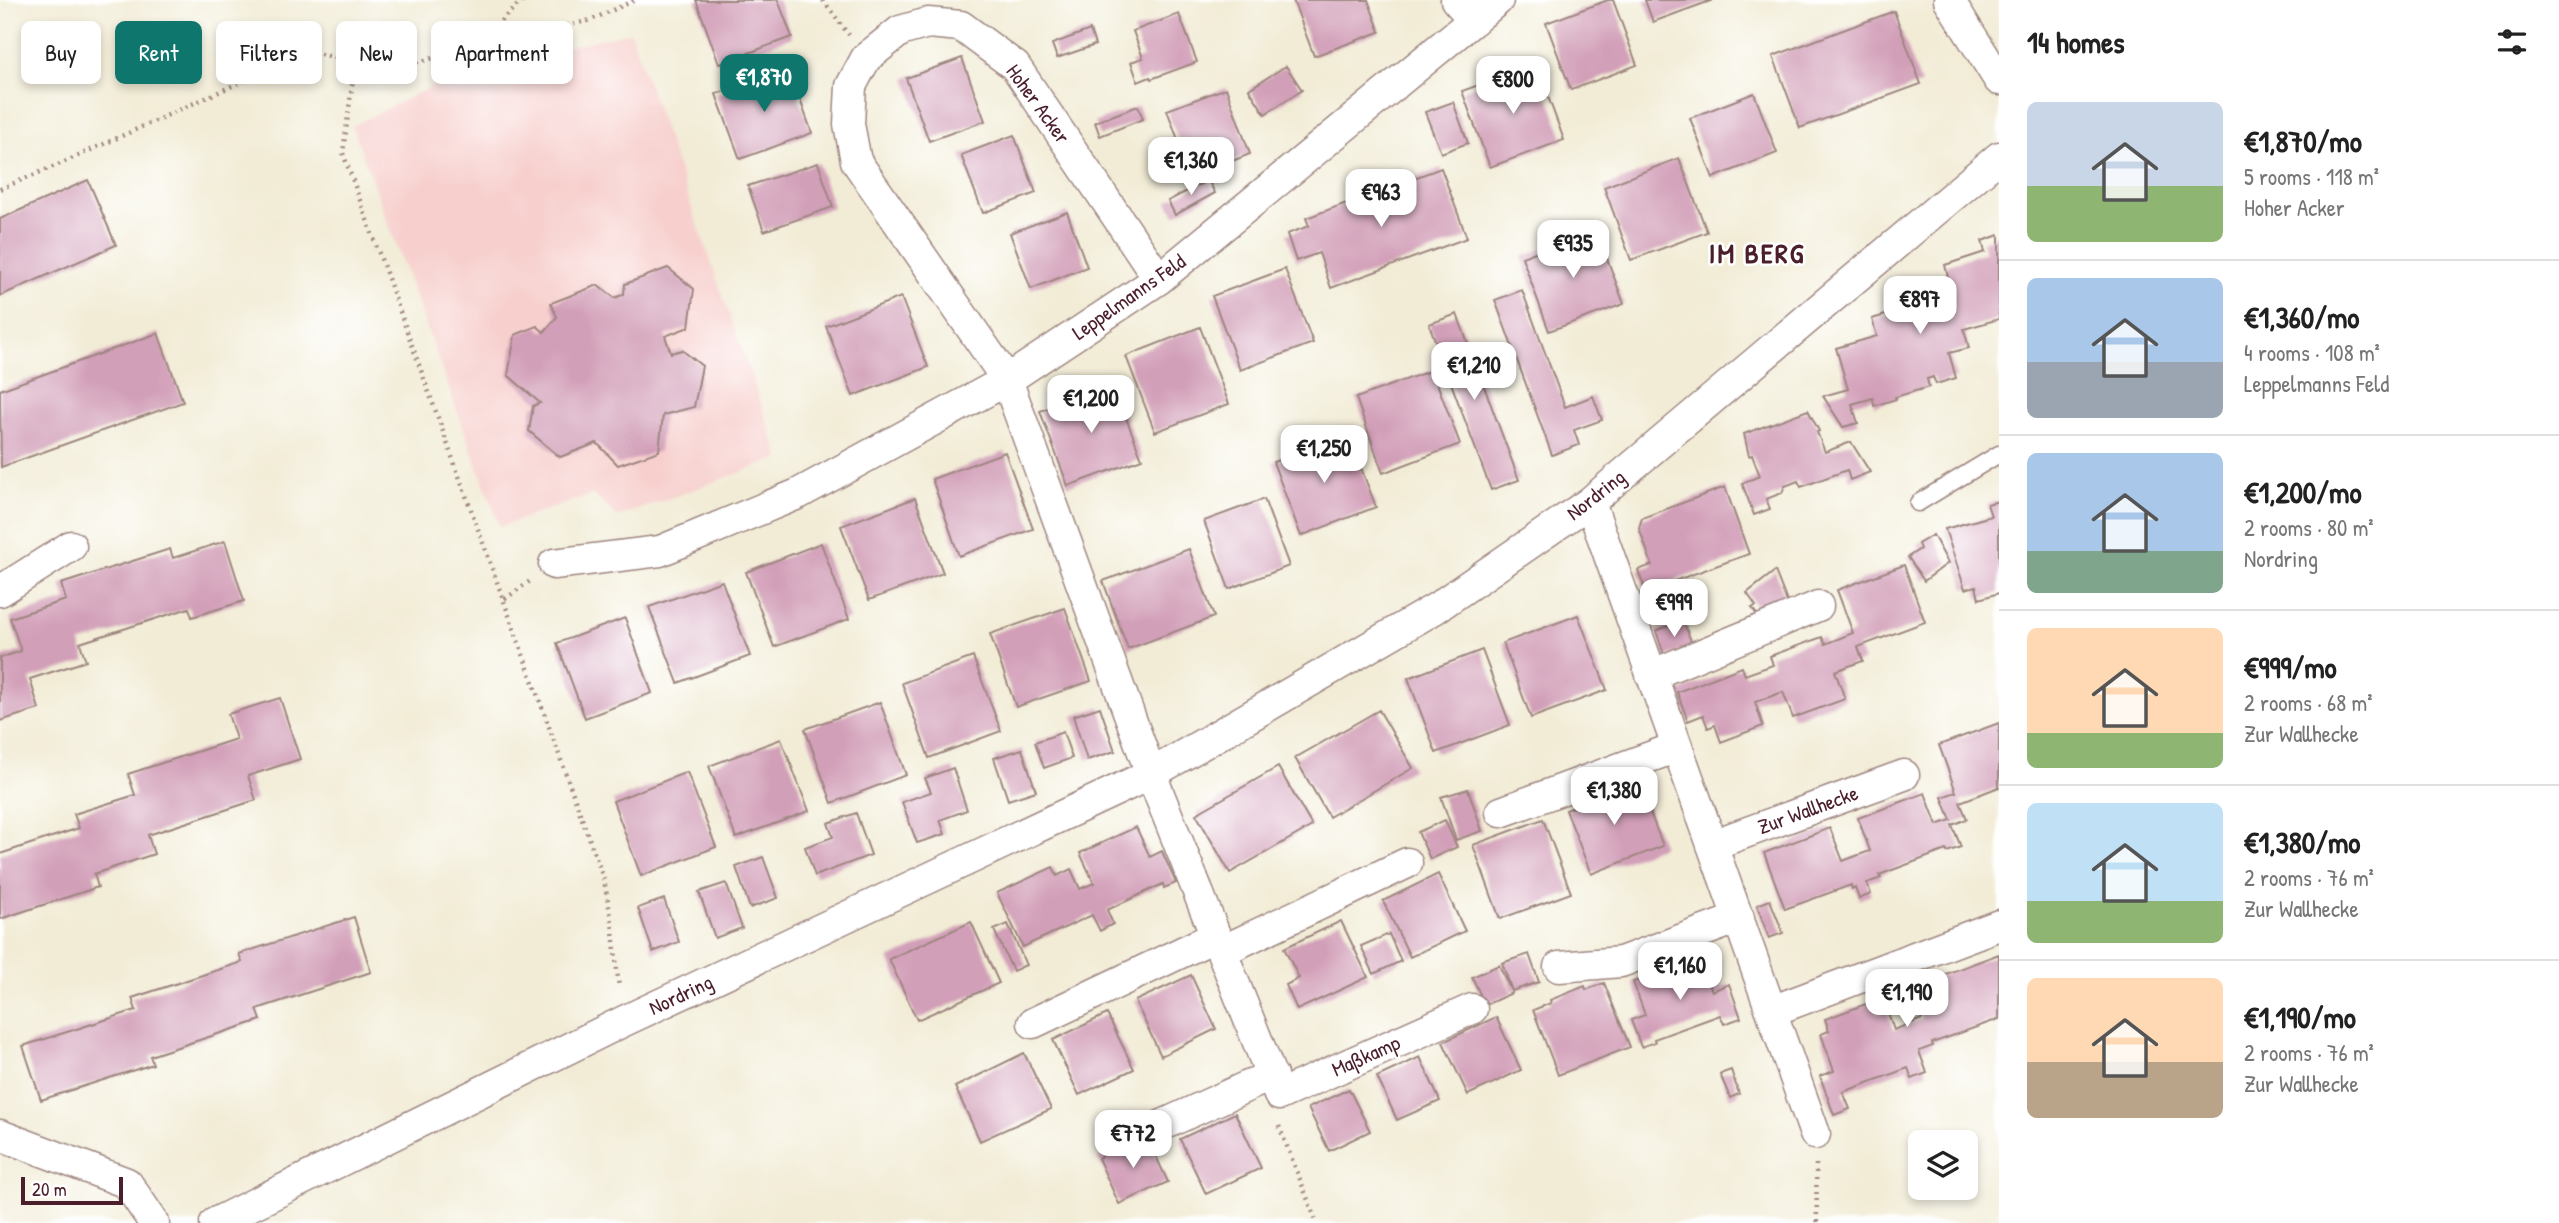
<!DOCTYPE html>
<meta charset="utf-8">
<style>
body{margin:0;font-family:"Patrick Hand",sans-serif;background:#f2f2f2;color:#222;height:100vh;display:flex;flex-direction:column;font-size:26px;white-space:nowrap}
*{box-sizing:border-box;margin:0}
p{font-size:23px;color:#767676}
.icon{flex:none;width:38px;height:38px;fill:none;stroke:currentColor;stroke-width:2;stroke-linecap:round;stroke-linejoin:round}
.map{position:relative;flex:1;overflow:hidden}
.panel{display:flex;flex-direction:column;background:#fff;width:560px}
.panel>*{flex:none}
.hud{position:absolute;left:21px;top:21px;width:665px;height:63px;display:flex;gap:14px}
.fabs{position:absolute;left:1908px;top:1130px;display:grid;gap:14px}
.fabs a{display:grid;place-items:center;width:70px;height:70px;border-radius:10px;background:#fff;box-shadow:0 4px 10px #0003;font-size:35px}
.scale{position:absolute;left:21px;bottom:18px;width:102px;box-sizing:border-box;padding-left:7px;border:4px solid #4a1f2b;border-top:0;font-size:19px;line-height:24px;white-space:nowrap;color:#4a1f2b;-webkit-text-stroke:5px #fff;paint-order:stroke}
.price{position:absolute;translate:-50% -60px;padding:0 16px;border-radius:14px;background:#fff;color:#222;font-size:23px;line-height:46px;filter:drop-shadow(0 2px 4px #0008)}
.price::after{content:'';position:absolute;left:50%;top:42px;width:21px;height:16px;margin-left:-10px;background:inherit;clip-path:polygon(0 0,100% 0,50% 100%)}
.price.current{background:#0f766e;color:#fff}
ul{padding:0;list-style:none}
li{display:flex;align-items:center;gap:21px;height:175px;padding:0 28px}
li+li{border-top:2px solid #e0e0e0}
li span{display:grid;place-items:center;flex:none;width:196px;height:140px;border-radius:10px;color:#555}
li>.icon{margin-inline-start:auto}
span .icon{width:84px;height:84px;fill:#fffc;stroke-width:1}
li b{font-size:30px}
h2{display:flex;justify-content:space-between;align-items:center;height:84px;padding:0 28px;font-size:30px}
.chip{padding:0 24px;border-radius:10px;background:#fff;box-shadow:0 4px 10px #0003;font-size:24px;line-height:63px}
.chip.current{background:#0f766e;color:#fff}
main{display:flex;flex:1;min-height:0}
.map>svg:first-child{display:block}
</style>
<main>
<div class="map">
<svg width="1999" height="1223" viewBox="0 0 1999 1223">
<rect width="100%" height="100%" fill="#fff"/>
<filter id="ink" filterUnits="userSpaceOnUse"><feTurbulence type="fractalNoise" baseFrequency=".0143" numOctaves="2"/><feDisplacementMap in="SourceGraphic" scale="14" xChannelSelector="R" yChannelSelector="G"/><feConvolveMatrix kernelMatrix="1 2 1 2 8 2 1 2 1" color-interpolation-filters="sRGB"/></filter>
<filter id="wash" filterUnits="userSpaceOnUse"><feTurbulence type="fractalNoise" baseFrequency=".00686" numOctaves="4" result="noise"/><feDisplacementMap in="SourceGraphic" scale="28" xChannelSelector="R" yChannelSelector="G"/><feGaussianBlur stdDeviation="1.57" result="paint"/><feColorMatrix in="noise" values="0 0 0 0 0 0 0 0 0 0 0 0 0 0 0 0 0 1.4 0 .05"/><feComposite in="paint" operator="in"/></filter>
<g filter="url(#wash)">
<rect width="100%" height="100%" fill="#f2ecd6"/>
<path fill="#f7d0ce" d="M630,32L780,458L618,517L592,494L500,527L352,126L463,71Z"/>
<g id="blocks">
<path fill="#d29fb8" d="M696,0H778L792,37L719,64Z
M1293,0H1368L1380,32L1314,56Z
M1608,0H1613L1637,65L1571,90L1546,23Z
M1645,0H1713L1653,22Z
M1894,11L1921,84L1800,128L1773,56Z
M1179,14L1197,62L1151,79L1150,77L1138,82L1131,62L1143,58L1133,31Z
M1090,30L1095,45L1057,58L1052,44Z
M962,58L985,121L929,141L906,78Z
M1536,64L1564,140L1490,167L1462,91Z
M1286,66L1302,90L1265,114L1249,89Z
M789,69L812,133L740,159L716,94Z
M1226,88L1250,154L1192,177L1167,110Z
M1754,93L1777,153L1713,178L1690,118Z
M1453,102L1468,143L1441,153L1425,112Z
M1138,106L1143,119L1100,136L1095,122Z
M1014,135L1036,193L983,213L961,155Z
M1679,158L1707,232L1631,260L1604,187Z
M818,163L833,207L764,231L748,186Z
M1441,168L1467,238L1331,288L1319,253L1296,261L1287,234L1309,226L1306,218Z
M88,180L116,245L0,296V219Z
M1208,180L1215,193L1175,215L1168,201Z
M1067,212L1087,267L1031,289L1010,233Z
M1596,229L1624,304L1549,331L1522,257Z
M1999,235V319L1964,329L1969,348L1949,353L1956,378L1936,384L1933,377L1927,379L1929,387L1895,397L1896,399L1874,406L1873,398L1852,404L1858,423L1843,427L1823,396L1848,389L1836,348L1877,336L1872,319L1913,307L1909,292L1949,281L1945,265L1985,252L1982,241Z
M668,268L694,289L689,327L665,336L671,353L682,350L702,366L694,407L663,415L659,451L618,465L597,443L560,457L529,431L533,406L540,403L508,375L515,335L537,326L544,332L557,317L551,303L598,285L615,298L624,294L625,284Z
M1285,269L1313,343L1240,370L1212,296Z
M1522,290L1565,407L1593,396L1602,420L1574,430L1579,445L1552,455L1495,300Z
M901,297L928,367L853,396L826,326Z
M1457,314L1519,480L1491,490L1429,324Z
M1200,327L1229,404L1155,432L1126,356Z
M158,333L183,402L1,467L0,390Z
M1432,370L1460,444L1383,473L1356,398Z
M1113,384L1142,459L1068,486L1040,411Z
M1808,410L1819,431L1817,432L1825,452L1851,442L1870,472L1850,480L1847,470L1801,487L1798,481L1785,486L1782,493L1766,499L1770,509L1754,515L1742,483L1760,476L1752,455L1749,456L1744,434Z
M1348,434L1376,507L1301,536L1273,462Z
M1005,452L1033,529L959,556L932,479Z
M1725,487L1749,554L1660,586L1662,592L1648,597L1638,570L1652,565L1639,528L1642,518Z
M915,498L943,573L869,600L841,526Z
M1264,499L1289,566L1229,589L1204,521Z
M1999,501V593L1979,599L1976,586L1965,589L1945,529L1991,516L1987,504Z
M1933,535L1948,563L1924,581L1908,557L1920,549L1918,544Z
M225,541L244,601L192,617L189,608L80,643L86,661L30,679L39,709L0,721V658L21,651L10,618L66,600L61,584L170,549L173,558Z
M821,543L849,619L774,647L746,572Z
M1189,549L1214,617L1128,649L1103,581Z
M1904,565L1925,622L1858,647L1863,661L1835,671L1845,699L1793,718L1783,692L1755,702L1763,726L1721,742L1715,725L1708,728L1703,715L1688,721L1677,692L1742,667L1745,675L1773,665L1770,656L1822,637L1825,644L1853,633L1837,590Z
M1775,571L1787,602L1762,621L1752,608L1756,606L1747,593Z
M722,581L750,656L678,683L649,607Z
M1065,608L1091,681L1016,707L990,634Z
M1578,615L1607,690L1531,718L1503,643Z
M625,618L652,693L585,718L557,643Z
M1683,620L1693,647L1665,657L1656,631Z
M1482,650L1510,725L1436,753L1408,678Z
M973,657L1001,731L929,758L902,683Z
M280,698L300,759L248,776L256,800L148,835L154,854L94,874L98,887L0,919V854L79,828L74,814L135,795L128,774L236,739L228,714Z
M880,702L906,775L832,803L805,729Z
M1100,707L1115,751L1087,760L1073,716Z
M1379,710L1413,768L1329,817L1295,758Z
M1999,723V787L1960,802L1967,819L1952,825L1961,847L1947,852L1946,850L1879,875L1881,878L1867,883L1871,894L1859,899L1855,888L1852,889L1851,885L1785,909L1764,853L1830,828L1843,861L1856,856L1870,851L1858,818L1925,793L1937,825L1951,820L1942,797L1956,792L1939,745Z
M1063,732L1072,758L1044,768L1035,742Z
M781,739L809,811L736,838L709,766Z
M1022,749L1036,791L1008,800L994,758Z
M1278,767L1312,826L1230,873L1196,814Z
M953,768L967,810L940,820L945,834L917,843L902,802L931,792L925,778Z
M687,772L716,847L641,876L613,801Z
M1638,782L1663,846L1591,874L1566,810L1584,803L1583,799L1618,785L1620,789Z
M1468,789L1482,831L1456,840L1441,797Z
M856,813L871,855L815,876L805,847L833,837L828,823Z
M1543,819L1571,893L1500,919L1473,845Z
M1445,820L1457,847L1430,859L1418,832Z
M1136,827L1150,857L1162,851L1176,883L1164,888L1163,884L1107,910L1113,924L1100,931L1092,915L1023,947L997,893L1053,867L1057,876L1071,869L1080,889L1094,883L1080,853Z
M763,857L778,898L750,908L736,867Z
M1438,874L1465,931L1410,957L1383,901Z
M726,883L742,928L715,938L699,892Z
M664,899L679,942L653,952L638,908Z
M1770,900L1783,933L1769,938L1757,905Z
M354,917L371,972L257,1009L261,1020L150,1056L153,1064L41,1100L23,1046L136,1010L132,998L242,962L239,954Z
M1341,921L1368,977L1297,1010L1286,985L1299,978L1284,948Z
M971,922L999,983L917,1020L889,959Z
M1008,924L1026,965L1013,971L994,930Z
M1389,934L1401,961L1374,974L1361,946Z
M1529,954L1539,982L1512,991L1502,963Z
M1999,954V1019L1932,1043L1933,1046L1919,1051L1927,1073L1912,1079L1908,1068L1843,1092L1850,1109L1834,1115L1820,1076L1834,1071L1821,1034L1829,1031L1825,1019L1874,1001L1878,1013L1887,1010L1894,1030L1922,1019L1911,987Z
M1699,958L1712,991L1729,984L1741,1018L1724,1024L1720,1015L1654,1039L1655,1042L1641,1047L1631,1020L1645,1015L1633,982Z
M1499,965L1512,993L1485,1005L1472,977Z
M1191,975L1216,1029L1161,1056L1135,1001Z
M1604,983L1630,1047L1558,1075L1533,1010L1551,1003L1550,1000L1585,986L1586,990Z
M1107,1014L1134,1069L1079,1095L1053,1040Z
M1496,1017L1521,1070L1468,1095L1443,1042Z
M1024,1053L1051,1109L980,1141L955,1087Z
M1420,1057L1440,1101L1397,1120L1377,1077Z
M1731,1070L1739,1094L1730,1098L1720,1074Z
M1349,1089L1370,1131L1329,1151L1308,1108Z
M1235,1113L1261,1168L1206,1194L1180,1139Z
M1146,1135L1168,1182L1119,1204L1098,1158Z"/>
</g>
</g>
<g filter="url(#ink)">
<use href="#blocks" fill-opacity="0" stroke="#9e8680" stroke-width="2"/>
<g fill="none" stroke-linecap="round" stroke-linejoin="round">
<g stroke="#9e8680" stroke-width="19">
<path id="lane" d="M1918,503L1999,454"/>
</g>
<g stroke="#9e8680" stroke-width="33">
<path id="street" d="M1456,0L1474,20
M1949,0L1999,80
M1159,279L1015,66L961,26L928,23L900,31L866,58L851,86L849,124L856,161L1007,380L1151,774L1279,1095L1472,1009
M1590,502L1815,1134
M554,564L660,551L798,494L1007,380L1159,279L1498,0
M0,591L71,546
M1651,675L1818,606
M1501,812L1677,747
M1712,845L1904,775
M1222,951L1407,863
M1559,967L1621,962L1739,918
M1772,1011L1999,925
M1033,1023L1216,936
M1156,1128L1272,1075
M0,1135L127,1183L154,1223
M215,1223L622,1022L1151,774L1436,608L1590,502L1999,157"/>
</g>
<path stroke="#9e8680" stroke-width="4.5" stroke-dasharray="2 5" stroke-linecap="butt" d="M823,0L849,35
M475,45L523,0
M355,63L343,153L604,880L612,922L619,988
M0,189L60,164L309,51L355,63L409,64L591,20L635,0
M505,599L530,581
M1279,1126L1317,1223
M1816,1164L1817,1223"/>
<use href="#lane" stroke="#fff" stroke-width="16"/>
<use href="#street" stroke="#fff" stroke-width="30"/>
</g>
</g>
<g text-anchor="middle" stroke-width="5" stroke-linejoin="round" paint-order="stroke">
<g font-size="21" fill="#4a1f2b" stroke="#fff">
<text transform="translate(1038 104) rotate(54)" y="7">Hoher Acker</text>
<text transform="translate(1129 297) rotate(-35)" y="7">Leppelmanns Feld</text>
<text transform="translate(1596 495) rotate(-38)" y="7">Nordring</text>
<text transform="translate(1808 810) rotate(-20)" y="7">Zur Wallhecke</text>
<text transform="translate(681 995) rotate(-25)" y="7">Nordring</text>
<text transform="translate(1366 1056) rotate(-24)" y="7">Maßkamp</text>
</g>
<g font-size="28" font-weight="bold" letter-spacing="2" fill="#4a1f2b" stroke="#fff">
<text x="1757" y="263">IM BERG</text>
</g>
</g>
</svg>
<div class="fabs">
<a><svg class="icon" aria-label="layers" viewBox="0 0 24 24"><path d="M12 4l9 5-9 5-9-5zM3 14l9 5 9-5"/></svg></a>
</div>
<div class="scale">20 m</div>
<b class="price current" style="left:764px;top:114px">€1,870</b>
<b class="price" style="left:1513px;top:116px">€800</b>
<b class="price" style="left:1191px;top:197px">€1,360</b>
<b class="price" style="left:1381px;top:229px">€963</b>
<b class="price" style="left:1573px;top:280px">€935</b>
<b class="price" style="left:1920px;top:336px">€897</b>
<b class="price" style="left:1474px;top:402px">€1,210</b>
<b class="price" style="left:1091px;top:435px">€1,200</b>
<b class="price" style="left:1324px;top:485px">€1,250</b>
<b class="price" style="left:1674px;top:639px">€999</b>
<b class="price" style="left:1614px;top:827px">€1,380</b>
<b class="price" style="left:1680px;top:1002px">€1,160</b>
<b class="price" style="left:1907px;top:1029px">€1,190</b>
<b class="price" style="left:1133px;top:1170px">€772</b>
<div class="hud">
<a class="chip">Buy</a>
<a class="chip current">Rent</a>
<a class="chip">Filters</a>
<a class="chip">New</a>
<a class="chip">Apartment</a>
</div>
</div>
<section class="panel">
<h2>14 homes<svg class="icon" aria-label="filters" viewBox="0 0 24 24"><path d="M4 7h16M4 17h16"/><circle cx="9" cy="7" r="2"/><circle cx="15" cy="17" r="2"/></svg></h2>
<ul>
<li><span style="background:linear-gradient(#c9d6e8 60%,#8fb573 0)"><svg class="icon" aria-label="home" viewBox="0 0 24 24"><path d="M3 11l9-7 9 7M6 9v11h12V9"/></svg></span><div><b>€1,870/mo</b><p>5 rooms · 118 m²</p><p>Hoher Acker</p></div></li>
<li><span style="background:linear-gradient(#a9c7e8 60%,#9aa5b1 0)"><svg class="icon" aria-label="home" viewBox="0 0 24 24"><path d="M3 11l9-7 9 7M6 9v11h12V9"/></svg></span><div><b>€1,360/mo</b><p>4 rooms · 108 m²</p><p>Leppelmanns Feld</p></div></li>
<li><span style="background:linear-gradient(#a9c7e8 70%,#7fa58c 0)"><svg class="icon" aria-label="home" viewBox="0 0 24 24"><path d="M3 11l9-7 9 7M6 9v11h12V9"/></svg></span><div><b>€1,200/mo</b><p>2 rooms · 80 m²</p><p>Nordring</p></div></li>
<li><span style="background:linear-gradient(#ffd9b3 75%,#8fb573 0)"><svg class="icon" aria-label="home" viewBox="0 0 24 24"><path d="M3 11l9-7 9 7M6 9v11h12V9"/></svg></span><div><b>€999/mo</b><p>2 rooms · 68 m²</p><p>Zur Wallhecke</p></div></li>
<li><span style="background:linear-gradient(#bfe0f5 70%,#8fb573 0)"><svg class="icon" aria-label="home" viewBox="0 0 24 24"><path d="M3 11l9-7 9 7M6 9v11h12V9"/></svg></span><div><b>€1,380/mo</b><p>2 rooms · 76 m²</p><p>Zur Wallhecke</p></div></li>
<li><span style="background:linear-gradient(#ffd9b3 60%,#b9a48a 0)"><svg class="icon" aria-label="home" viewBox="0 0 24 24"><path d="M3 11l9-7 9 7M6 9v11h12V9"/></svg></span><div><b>€1,190/mo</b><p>2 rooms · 76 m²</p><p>Zur Wallhecke</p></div></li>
</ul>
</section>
</main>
